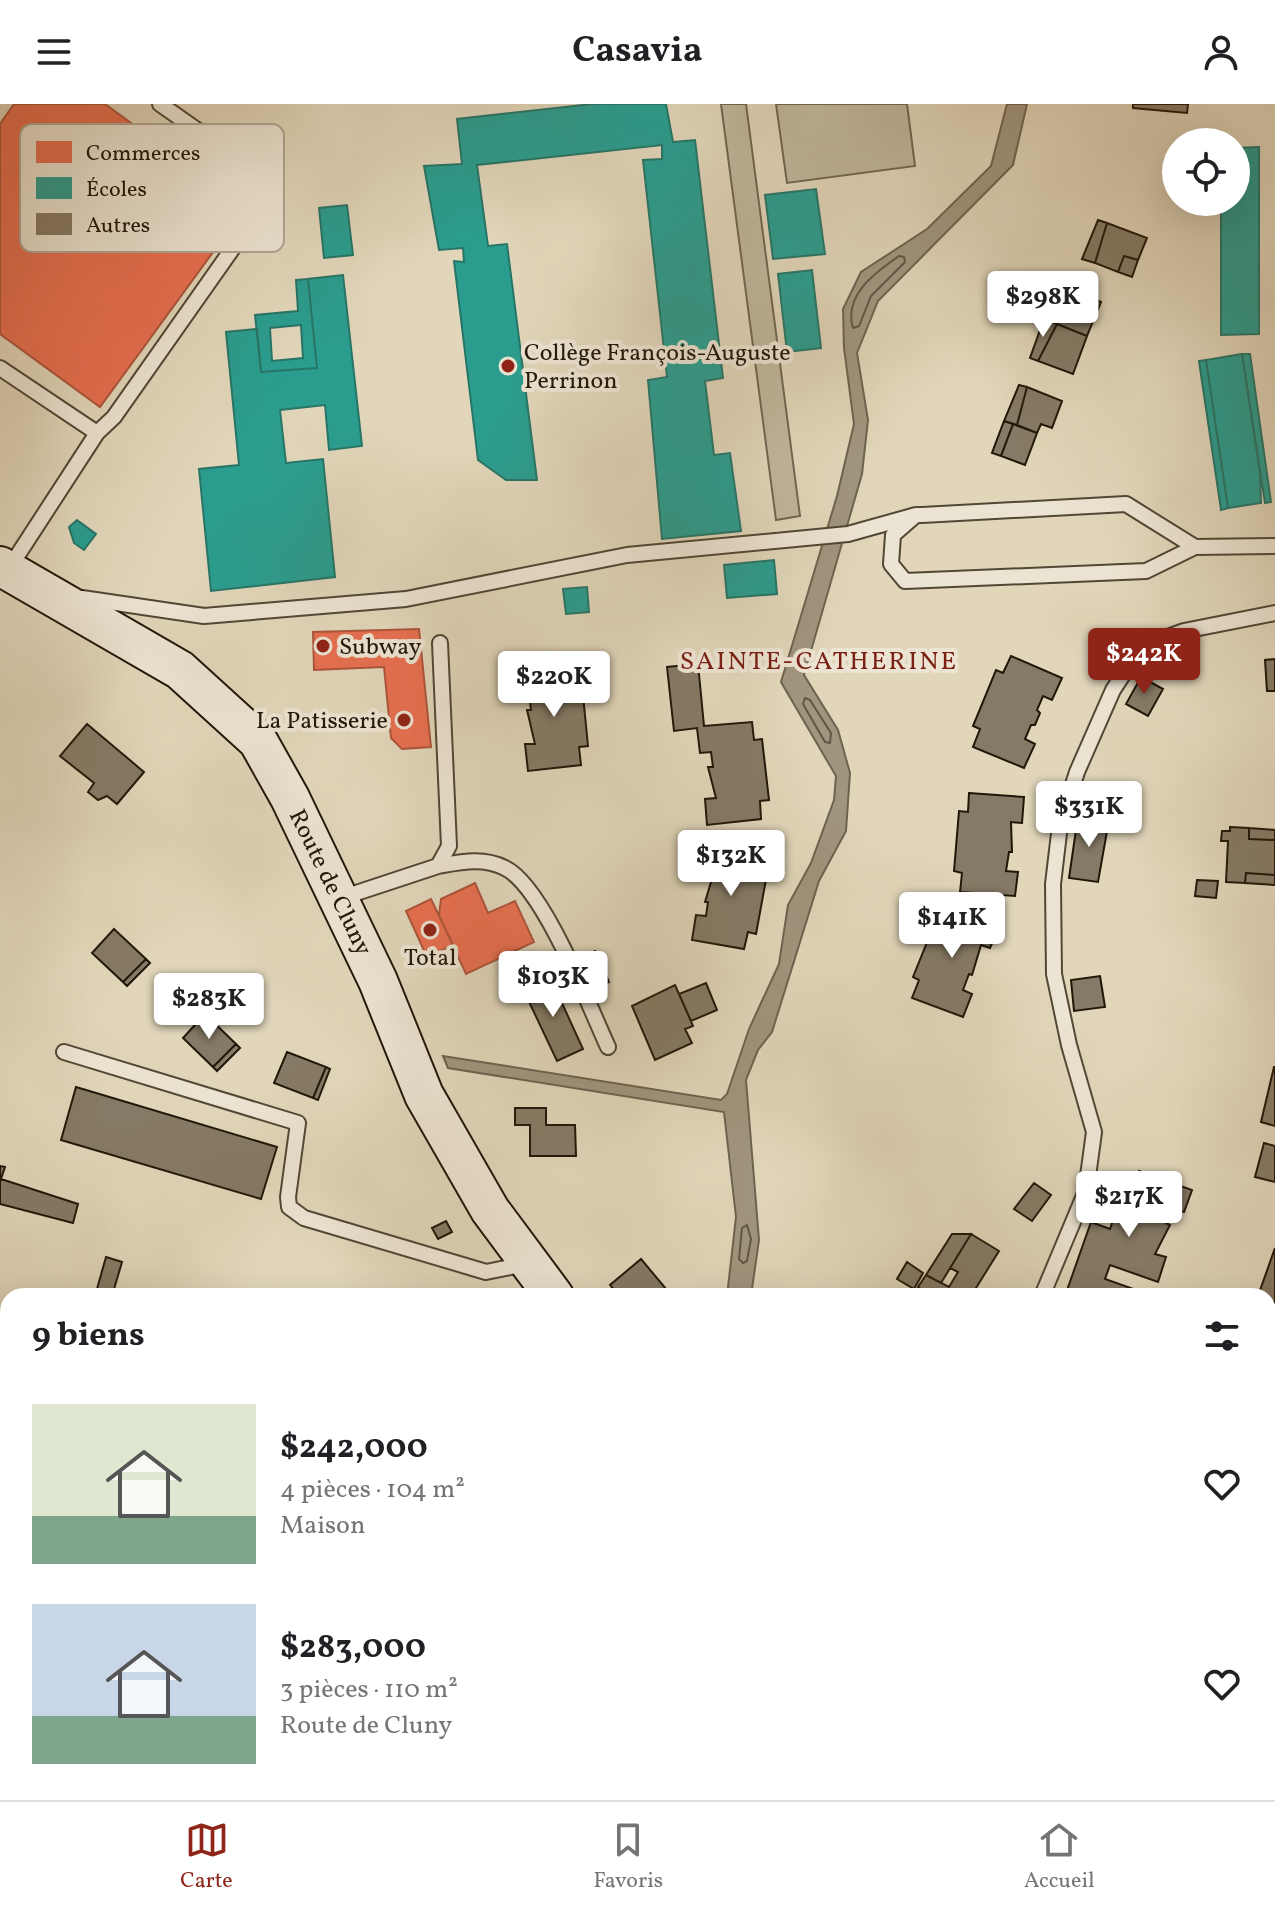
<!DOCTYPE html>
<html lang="fr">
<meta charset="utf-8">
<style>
body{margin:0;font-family:Vollkorn,serif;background:#f2f2f2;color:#202124;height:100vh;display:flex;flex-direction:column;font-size:30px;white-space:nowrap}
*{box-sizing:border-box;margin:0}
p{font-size:26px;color:#757577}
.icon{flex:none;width:44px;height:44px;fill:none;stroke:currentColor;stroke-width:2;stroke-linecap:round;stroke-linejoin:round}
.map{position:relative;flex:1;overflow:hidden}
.drawer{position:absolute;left:0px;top:1184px;width:1276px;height:512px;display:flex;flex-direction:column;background:#fff;border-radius:24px 24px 0 0;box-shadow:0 8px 32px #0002}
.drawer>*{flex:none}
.fabs{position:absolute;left:1162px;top:24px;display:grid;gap:16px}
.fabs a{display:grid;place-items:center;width:88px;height:88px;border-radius:50%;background:#fff;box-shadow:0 8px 32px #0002;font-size:40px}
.price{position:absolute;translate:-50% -68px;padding:0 18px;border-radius:8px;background:#fff;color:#222;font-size:26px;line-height:52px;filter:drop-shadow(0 2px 4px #0008)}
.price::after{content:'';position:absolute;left:50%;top:48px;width:24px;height:18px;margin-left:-12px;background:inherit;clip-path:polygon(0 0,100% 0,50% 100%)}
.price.on{background:#8f2418;color:#fff}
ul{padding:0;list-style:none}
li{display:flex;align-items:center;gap:24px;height:200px;padding:0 32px}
li span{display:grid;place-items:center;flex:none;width:224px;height:160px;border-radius:0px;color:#555}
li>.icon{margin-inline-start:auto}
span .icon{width:96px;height:96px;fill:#fffc;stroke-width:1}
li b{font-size:34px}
h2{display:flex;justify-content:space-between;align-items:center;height:96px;padding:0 32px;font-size:34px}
header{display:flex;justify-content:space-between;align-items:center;height:104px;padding:0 32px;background:#fff;font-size:36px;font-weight:700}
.dock{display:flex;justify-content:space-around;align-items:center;height:112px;border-top:2px solid #e0e0e0;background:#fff;font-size:22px;color:#757577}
.dock a{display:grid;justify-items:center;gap:4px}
.dock .on{color:#8f2418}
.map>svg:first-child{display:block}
</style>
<header><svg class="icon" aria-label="menu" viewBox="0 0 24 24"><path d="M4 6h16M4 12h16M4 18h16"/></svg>Casavia<svg class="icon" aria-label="person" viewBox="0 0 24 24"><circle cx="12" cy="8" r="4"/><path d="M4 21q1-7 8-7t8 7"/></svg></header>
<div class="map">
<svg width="1275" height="1696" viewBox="0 0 1275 1696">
<rect width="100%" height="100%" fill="#e1d6ba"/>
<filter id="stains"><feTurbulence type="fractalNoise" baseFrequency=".0025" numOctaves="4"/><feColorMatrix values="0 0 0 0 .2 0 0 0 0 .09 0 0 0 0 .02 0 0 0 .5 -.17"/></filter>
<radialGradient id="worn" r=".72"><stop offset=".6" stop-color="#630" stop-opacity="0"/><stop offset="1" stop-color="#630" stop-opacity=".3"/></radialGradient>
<path fill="#c0b69c" stroke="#706652" stroke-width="2" d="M721,0H746L800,412L776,416Z
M776,0H907L915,62L787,79Z"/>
<path fill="#a0957e" stroke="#6d634f" stroke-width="2" d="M1007,0H1027L1013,61L878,197L857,249L868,316L862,370L804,571L838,626L850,669L846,727L819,777L772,928L758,946L746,976L759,1136L751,1192H727L736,1113L724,1008L448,964L443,952L721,996L727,990L749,925L779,860L788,801L811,759L834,696L836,672L781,578L837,392L854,320L844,244L843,205L861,168L927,125L991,62Z"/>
<path fill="#e76f51" stroke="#ac553b" stroke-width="2" d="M14,0H105L246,103L100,303L0,230V20Z
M419,525L431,643L402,645L391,634L384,563L314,566L313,528Z
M475,779L488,809L515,797L534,838L466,870L439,811L441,795Z
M431,795L453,841L427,853L406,807Z"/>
<path fill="#2a9d8f" stroke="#277567" stroke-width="2" fill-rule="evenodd" d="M592,0H666L673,38L695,36L723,274L705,277L714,351L730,349L741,427L662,435L648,276L667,273L643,56L662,55V41L477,61L488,142L507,140L537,376H506L478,356L454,157L464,158L463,144L439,146L424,62L462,60L457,15Z
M1259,43V230L1221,231V98H1236V44Z
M816,85L825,150L773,155L765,91Z
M347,101L353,151L324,154L319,104Z
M812,166L821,244L787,248L778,170Z
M343,171L362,342L329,346L325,301L280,306L286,359L323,355L335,473L211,487L199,365L239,361L226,228L257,225L261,268L317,264L308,175Z
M308,175L317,264L261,268L255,211L298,207L296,176ZM301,221L303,254L272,257L270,224Z
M1242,250L1260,369L1261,399L1228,404L1206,256Z
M1242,250H1250L1271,398L1265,399Z
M1206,256L1228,404L1221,406L1199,257Z
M77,416L96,430L84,446L74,439L69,423Z
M774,456L777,490L727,494L724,461Z
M587,483L589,508L566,510L563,485Z"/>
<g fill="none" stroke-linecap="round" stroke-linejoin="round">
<path stroke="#605644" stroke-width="2" d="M899,152L904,153L905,158L871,192L859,222L853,224C843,191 876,168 899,152Z
M805,594L810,596L831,629L830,639L825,638L803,600Z
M747,1121L751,1135L747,1157L743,1159L739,1155L742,1124Z"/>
</g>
<path fill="#857a65" stroke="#211709" stroke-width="2" d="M1133,0H1188L1187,9L1133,4Z
M1098,116L1107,119L1095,159L1082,155Z
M1107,119L1147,134L1138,156L1124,152L1118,168L1095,159Z
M1124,152L1138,156L1132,173L1118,168Z
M1058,180L1067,184L1060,202L1064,204L1057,220L1044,215Z
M1067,184L1101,198L1087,232L1057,220L1064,204L1060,202Z
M1044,215L1057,220L1038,257L1030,254Z
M1057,220L1087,232L1073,270L1038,257Z
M1019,281L1027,283L1017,321L1004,317Z
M1027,283L1062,297L1052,324L1041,320L1037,329L1017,321Z
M1004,317L1013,320L1001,352L992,349Z
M1013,320L1037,329L1025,361L1001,352Z
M1011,552L1062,574L1052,596L1043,592L1037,606L1040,609L1035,621H1031L1025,635L1035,640L1024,664L973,643L980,625L973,622L996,566L1003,569Z
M1275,555V587H1267L1265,556Z
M698,560L704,622L752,618L754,636L762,635L769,696L760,697L761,715L707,721L705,695L716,694L708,663H713L711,648L700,649L697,624L674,627L667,563Z
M571,564L573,582L582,581L588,642L579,643L581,661L528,667L525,640H535L527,606H531L529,590L519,591L517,568Z
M1141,573L1163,585L1148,612L1126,600Z
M87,620L144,668L117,700L107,692L98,696L88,688L94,679L60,652Z
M969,689L1024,693L1022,719L1011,718L1012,748H1009L1006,767L1018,768L1015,792L960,788L962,769L954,767L959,707L968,708Z
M1078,712L1109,716L1098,778L1069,774Z
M1230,723L1249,724V735L1275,736V771L1246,769L1245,779L1226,778L1228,737H1221L1222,727H1230Z
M1249,724L1275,726V736L1249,735Z
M710,741L762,751L759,769L767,770L756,830L748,828L744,845L692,836L696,811L706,812L708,798H705L714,768L705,766Z
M1246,769L1275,771V781L1245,779Z
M1197,776L1218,777L1216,794L1195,792Z
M949,801L1000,821L990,844L981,841L972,871L969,870L963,886L972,890L963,913L912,894L919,876L913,873L936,816L943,819Z
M114,825L146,855L123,878L92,849Z
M595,847L609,878L595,884L581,854Z
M146,855L150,859L127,882L123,878Z
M1100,872L1105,903L1074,907L1071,876Z
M550,873L583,945L557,957L523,885Z
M706,879L717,906L691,917L679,890Z
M675,881L693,922L685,925L692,939L655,956L632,902Z
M205,910L236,940L213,963L183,934Z
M236,940L240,944L217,967L213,963Z
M287,948L326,963L313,994L274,979Z
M326,963L330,965L318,996L313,994Z
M1274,963H1275V1022L1261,1018Z
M76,983L277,1043L261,1095L61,1036Z
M515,1004H546V1021H575L576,1052H530V1021H515Z
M1264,1039L1275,1042V1078L1255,1073Z
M0,1062L5,1063L1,1075L78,1100L73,1119L0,1100Z
M1139,1067L1192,1086L1184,1108L1172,1104L1166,1119L1170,1121L1155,1150L1166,1153L1158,1178L1110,1161L1105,1175L1153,1192H1065L1091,1118L1110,1125L1125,1081L1133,1084Z
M1034,1079L1051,1091L1032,1117L1014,1105Z
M446,1117L452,1128L438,1135L432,1124Z
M952,1130H971L941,1179L926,1171Z
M971,1130L999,1147L971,1192H931L918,1183L926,1171L949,1183L958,1168L950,1164Z
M1275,1144V1199L1268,1197V1192H1258Z
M106,1153L122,1158L112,1192H95Z
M641,1155L672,1192H619L610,1181Z
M907,1158L923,1169L914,1185L897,1175Z
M1268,1247L1275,1249L1274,1307L1268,1305Z
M1268,1565L1275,1569V1634L1268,1645Z
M7,1671L8,1688H43L40,1696H12L14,1691L1,1685Z
M405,1688H441L444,1696H408Z
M592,1688H667L662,1696H588Z"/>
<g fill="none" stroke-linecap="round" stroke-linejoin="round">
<g stroke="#514735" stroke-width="18">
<path id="lane" d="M0,264L97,329
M1195,443L1126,400L922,411H916L893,431L891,460L905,477L1146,467L1195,443L1275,442
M8,466L97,329L114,313L266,97L268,76L160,0
M82,494L204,512L406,495L627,451L848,430L916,411
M438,762C461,758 483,753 505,764C543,782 589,902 608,943
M341,794L438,762L449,742L440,539
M64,948L298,1019L288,1093L289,1103L304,1114L486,1168L525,1160
M1042,1192L1086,1087L1094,1028L1069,941L1054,870L1053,780L1060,721L1077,668L1113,586L1141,543L1184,527L1275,509
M1268,1357L1275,1359
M333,1696L334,1688
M859,1696L864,1688"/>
</g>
<g stroke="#514735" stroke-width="30">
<path id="street" d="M0,1506L8,1509
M1268,1514L1275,1518
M155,1688L159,1696
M89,1696L92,1688"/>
</g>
<g stroke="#211709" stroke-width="42">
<path id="secondary" d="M0,462L180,566L258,637L290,694L378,877L424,991L490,1106L554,1192
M1268,1458L1275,1446
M936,1688L942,1696
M1120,1696L1125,1688"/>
</g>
<use href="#lane" stroke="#ece4d2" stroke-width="14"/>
<use href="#street" stroke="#ece4d2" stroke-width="26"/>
<use href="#secondary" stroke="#ece4d2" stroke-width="38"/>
</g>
<g fill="#8f2418" stroke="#ece4d2" stroke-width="3">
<circle cx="508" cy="262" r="8"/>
<circle cx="323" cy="542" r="8"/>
<circle cx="404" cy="616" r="8"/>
<circle cx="430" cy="826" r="8"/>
</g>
<g text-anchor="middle" stroke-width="8" stroke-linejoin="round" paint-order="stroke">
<g font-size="24" fill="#211709" stroke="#ece4d2" text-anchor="start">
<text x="524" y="256">Collège François-Auguste<tspan x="524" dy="28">Perrinon</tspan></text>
<text x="339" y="550">Subway</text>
<text x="388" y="624" text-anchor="end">La Patisserie</text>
<text x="430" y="861" text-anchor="middle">Total</text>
</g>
<g font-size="24" fill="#211709" stroke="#ece4d2">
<text transform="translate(331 778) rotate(64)" y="8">Route de Cluny</text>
</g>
<g font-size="26" letter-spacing="2" fill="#7a1f14" stroke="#ece4d2">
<text x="819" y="565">SAINTE-CATHERINE</text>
</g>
</g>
<rect x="20" y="20" width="264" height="128" rx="12" fill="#ece4d2" stroke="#afa696" stroke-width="2"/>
<rect x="36" y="37" width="36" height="22" fill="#e76f51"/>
<rect x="36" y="73" width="36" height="22" fill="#2a9d8f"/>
<rect x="36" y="109" width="36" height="22" fill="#857a65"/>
<g font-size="22" fill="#211709">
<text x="86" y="56">Commerces</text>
<text x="86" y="92">Écoles</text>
<text x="86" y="128">Autres</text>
</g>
<rect width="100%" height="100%" filter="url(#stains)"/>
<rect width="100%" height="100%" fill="url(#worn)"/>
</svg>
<div class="fabs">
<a><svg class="icon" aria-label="locate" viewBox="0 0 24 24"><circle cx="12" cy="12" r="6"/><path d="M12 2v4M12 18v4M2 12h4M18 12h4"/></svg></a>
</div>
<b class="price" style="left:1043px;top:235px">$298K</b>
<b class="price on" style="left:1144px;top:592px">$242K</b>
<b class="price" style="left:554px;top:615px">$220K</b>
<b class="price" style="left:1089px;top:745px">$331K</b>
<b class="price" style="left:731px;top:794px">$132K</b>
<b class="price" style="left:952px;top:856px">$141K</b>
<b class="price" style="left:553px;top:915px">$103K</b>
<b class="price" style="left:209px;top:937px">$283K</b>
<b class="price" style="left:1129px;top:1135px">$217K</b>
<section class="drawer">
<h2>9 biens<svg class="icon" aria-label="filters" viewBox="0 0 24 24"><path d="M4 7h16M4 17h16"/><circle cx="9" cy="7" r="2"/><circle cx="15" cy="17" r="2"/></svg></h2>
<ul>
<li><span style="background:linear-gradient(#dfe7d0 70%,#7fa58c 0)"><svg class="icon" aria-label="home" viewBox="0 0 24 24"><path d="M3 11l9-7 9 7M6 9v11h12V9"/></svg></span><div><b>$242,000</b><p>4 pièces · 104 m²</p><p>Maison</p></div><svg class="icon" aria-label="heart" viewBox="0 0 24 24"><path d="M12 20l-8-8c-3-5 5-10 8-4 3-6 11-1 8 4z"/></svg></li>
<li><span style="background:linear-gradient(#c9d6e8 70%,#7fa58c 0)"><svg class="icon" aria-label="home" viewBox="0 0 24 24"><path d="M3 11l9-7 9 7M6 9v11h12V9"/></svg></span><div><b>$283,000</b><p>3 pièces · 110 m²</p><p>Route de Cluny</p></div><svg class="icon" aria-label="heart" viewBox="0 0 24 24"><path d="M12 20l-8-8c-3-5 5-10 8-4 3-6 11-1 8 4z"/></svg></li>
</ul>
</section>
</div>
<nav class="dock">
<a class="on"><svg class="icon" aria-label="map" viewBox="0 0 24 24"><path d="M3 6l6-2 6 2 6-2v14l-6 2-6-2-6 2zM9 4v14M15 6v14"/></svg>Carte</a>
<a><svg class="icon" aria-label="saved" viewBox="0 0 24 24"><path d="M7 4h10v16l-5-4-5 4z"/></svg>Favoris</a>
<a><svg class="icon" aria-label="home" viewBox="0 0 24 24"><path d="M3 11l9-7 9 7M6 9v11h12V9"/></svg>Accueil</a>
</nav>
